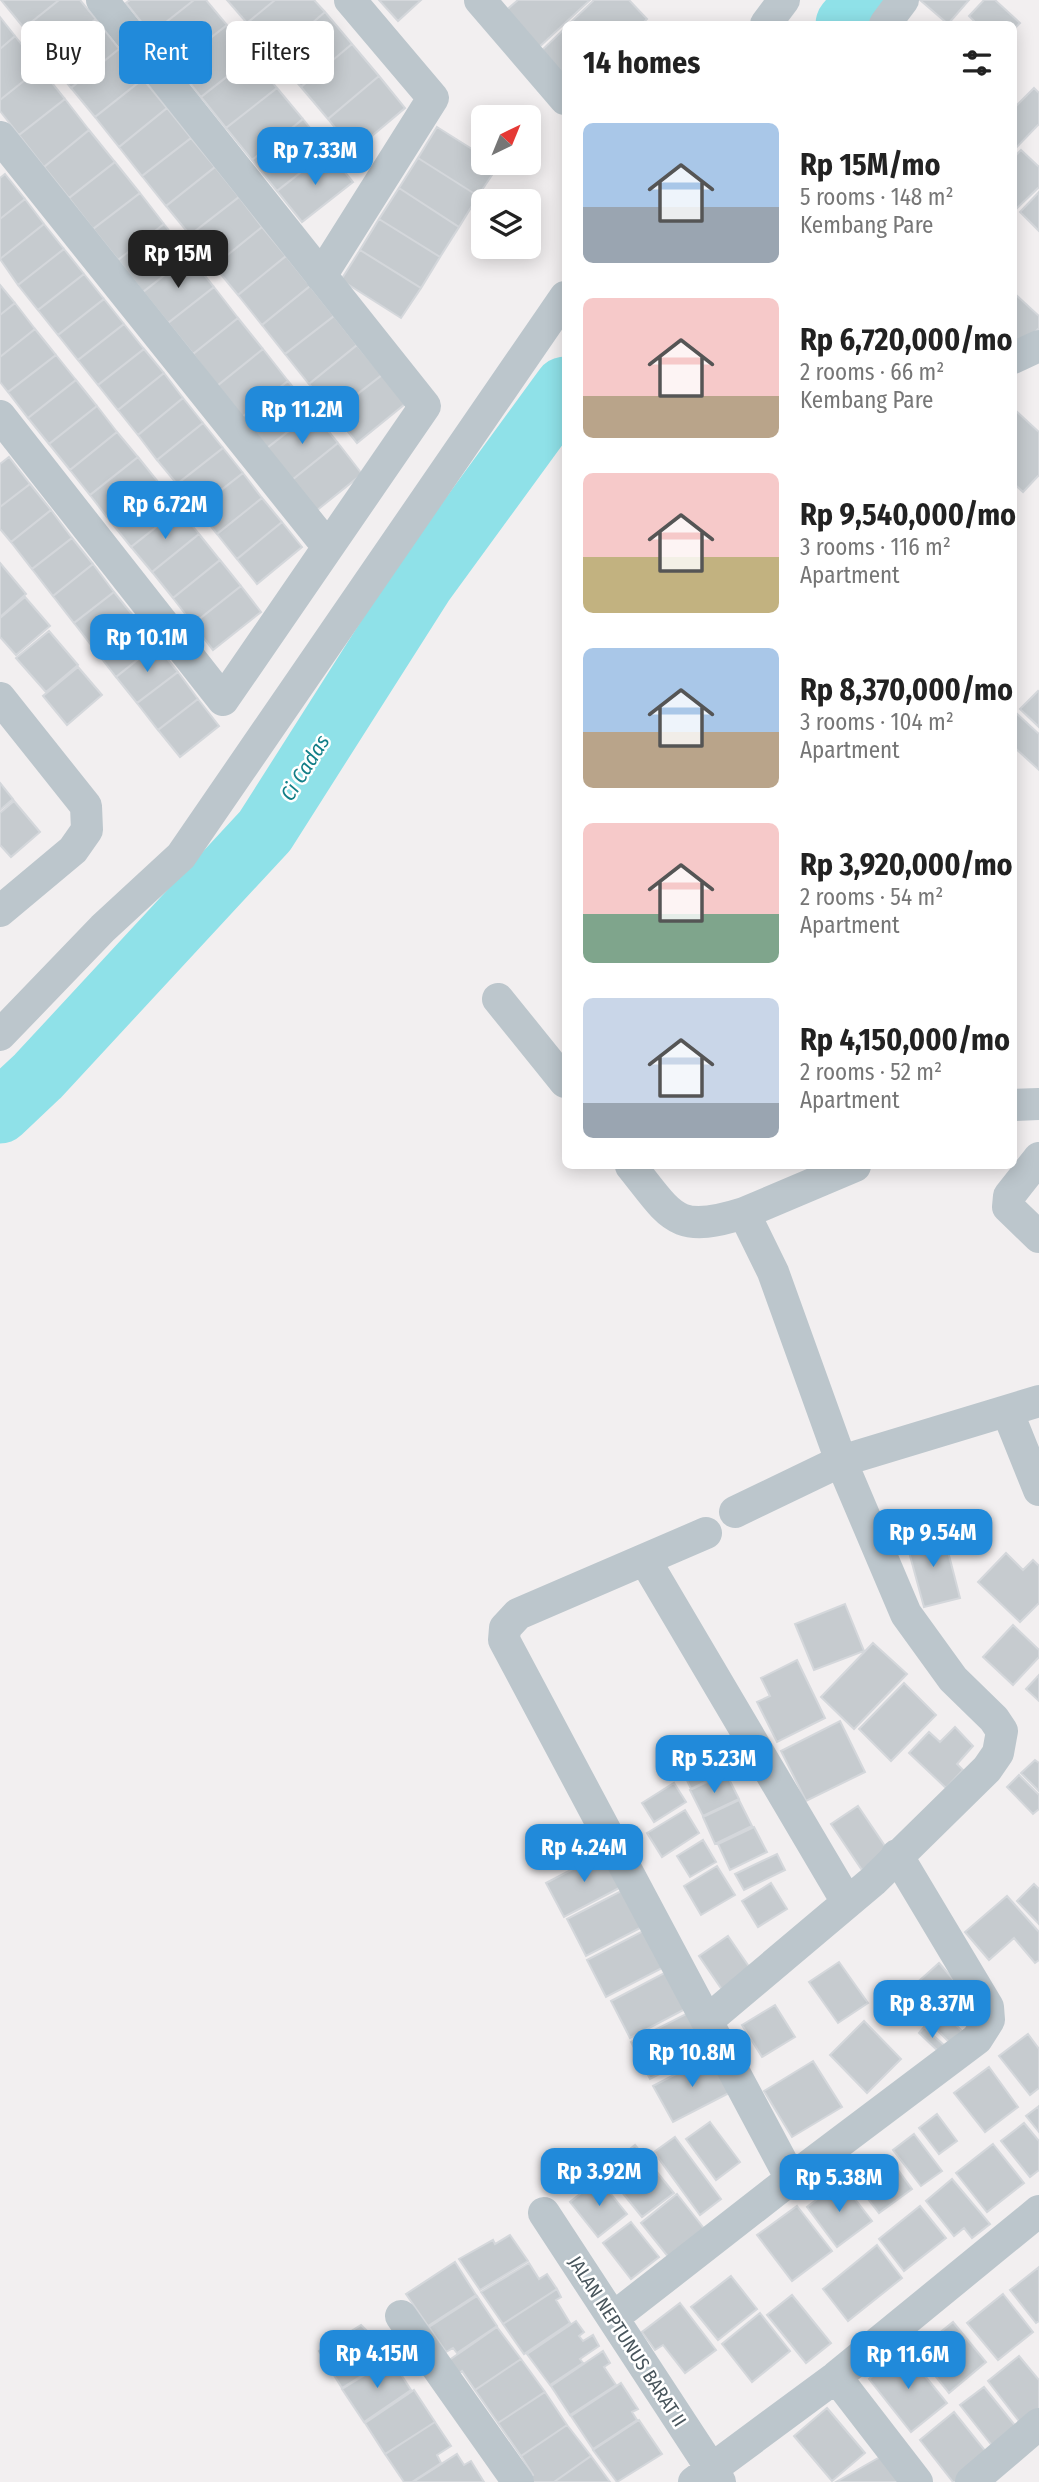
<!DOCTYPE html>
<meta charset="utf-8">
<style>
body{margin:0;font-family:"Fira Sans Condensed",sans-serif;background:#f2f2f2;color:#222;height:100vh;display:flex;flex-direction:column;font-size:26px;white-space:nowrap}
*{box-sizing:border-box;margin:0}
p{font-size:23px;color:#767676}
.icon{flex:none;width:38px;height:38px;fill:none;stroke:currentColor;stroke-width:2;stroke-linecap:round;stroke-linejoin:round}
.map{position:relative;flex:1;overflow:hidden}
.sheet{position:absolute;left:562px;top:21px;width:455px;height:1148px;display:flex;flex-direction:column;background:#fff;border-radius:10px;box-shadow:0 4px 18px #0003}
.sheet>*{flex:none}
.top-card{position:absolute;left:21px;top:21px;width:436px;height:63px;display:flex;gap:14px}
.needle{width:46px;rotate:43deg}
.buttons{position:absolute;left:471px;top:105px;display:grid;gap:14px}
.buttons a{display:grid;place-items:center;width:70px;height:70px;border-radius:10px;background:#fff;box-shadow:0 4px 18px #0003;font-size:35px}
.price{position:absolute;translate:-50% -60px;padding:0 16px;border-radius:14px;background:#218ada;color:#fff;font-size:23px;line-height:46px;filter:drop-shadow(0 2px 4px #0008)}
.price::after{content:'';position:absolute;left:50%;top:42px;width:21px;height:16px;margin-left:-10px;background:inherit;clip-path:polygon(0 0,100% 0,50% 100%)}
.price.selected{background:#222;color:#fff}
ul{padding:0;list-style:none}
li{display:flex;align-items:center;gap:21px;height:175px;padding:0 21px}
li span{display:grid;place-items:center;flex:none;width:196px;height:140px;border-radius:10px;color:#555}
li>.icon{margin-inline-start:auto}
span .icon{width:84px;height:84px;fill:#fffc;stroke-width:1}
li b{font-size:30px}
h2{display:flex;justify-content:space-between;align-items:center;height:84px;padding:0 21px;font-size:30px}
.pill{padding:0 24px;border-radius:10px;background:#fff;box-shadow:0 4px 18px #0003;font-size:24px;line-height:63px}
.pill.selected{background:#218ada;color:#fff}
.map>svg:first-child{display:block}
</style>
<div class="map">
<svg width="1039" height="2482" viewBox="0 0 1039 2482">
<rect width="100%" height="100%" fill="#f2eff0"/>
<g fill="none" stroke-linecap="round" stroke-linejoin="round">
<path stroke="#8fe1e8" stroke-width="63" d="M847,24L867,0
M0,1112L38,1076L265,831L422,584L565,388"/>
</g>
<path fill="#c6cbcf" stroke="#d4d7db" stroke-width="2" d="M1,0H59L24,28Z
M59,0H80L96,19L47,58L24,28Z
M130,0H194L151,34L126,3Z
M194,0H206L227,25L176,65L151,34Z
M227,0H275L247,23Z
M275,0H314L325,12L274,56L247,23Z
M379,0H421L398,21Z
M518,0H590L537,49L503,13Z
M594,0H629L647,19L642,24H569Z
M920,0H969L948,24Z
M984,0H995L1020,23L1013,30V24H977L969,16Z
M325,12L352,44L301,87L274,56Z
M0,17L15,36L0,49Z
M96,19L119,49L71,88L47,58Z
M227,25L252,57L201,97L176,65Z
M565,28V82L538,54Z
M15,36L40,68L0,100V49Z
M352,44L379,76L328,119L301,87Z
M119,49L143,79L95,117L71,88Z
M252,57L277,88L226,128L201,97Z
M40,68L65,99L19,135L0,111V100Z
M379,76L405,108L354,151L328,119Z
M143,79L167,108L119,147L95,117Z
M277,88L303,119L252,160L226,128Z
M1034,88L1039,93V124L1013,151V109Z
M65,99L89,130L44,167L19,135Z
M167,108L191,138L142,176L119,147Z
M303,119L328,151L277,191L252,160Z
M437,127L483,156V163L498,166L478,196L418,158Z
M89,130L115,162L69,198L44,167Z
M191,138L215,167L166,206L142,176Z
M1021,150L1039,167V187L1013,212V158Z
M328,151L353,182L302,222L277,191Z
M418,158L478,196L459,227L399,188Z
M115,162L140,193L93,229L69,198Z
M215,167L239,197L190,235L166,206Z
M5,174L25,199L0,219V178Z
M399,188L459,227L440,257L379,219Z
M1039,192V231L1020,212Z
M140,193L164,224L118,260L93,229Z
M239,197L262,227L214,266L190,235Z
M25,199L44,224L0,259V219Z
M379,219L440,257L421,288L360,250Z
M44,224L64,249L18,285L0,259Z
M164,224L189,256L143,292L118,260Z
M262,227L286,256L238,295L214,266Z
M64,249L84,274L38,310L18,285Z
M360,250L421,288L401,318L341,280Z
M189,256L214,287L168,323L143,292Z
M286,256L310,286L262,325L238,295Z
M84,274L104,299L58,335L38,310Z
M0,285L15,303L0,315Z
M310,286L334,316L285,354L262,325Z
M214,287L238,318L193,354L168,323Z
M1013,292L1039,316V328L1015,355Z
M104,299L124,324L78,360L58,335Z
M15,303L35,329L0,357V315Z
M334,316L357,345L309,384L285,354Z
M238,318L263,349L217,386L193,354Z
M124,324L144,349L98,385L78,360Z
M35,329L56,355L8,392L0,382V357Z
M357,345L382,375L333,413L309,384Z
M144,349L164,373L118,410L98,385Z
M263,349L288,381L242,417L217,386Z
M56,355L76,380L28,418L8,392Z
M164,373L183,398L138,435L118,410Z
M382,375L405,404L357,443L333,413Z
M76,380L97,406L49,444L28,418Z
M288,381L313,412L267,448L242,417Z
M183,398L203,423L157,460L138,435Z
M97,406L117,432L70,470L49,444Z
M1013,408L1039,432V475L1023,492L1013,483Z
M313,412L338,443L292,480L267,448Z
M203,423L223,448L177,484L157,460Z
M117,432L138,457L90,495L70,470Z
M338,443L362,474L316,511L292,480Z
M223,448L243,473L197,509L177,484Z
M9,457L30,484L0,507V464Z
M138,457L159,483L110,521L90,495Z
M243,473L262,498L217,534L197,509Z
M159,483L179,509L131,547L110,521Z
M30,484L51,510L11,542L0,529V507Z
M262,498L282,522L237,559L217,534Z
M179,509L199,534L152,572L131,547Z
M51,510L72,538L32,569L11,542Z
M282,522L302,547L257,584L237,559Z
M199,534L220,560L173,598L152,572Z
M72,538L93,564L53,596L32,569Z
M220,560L241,586L193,624L173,598Z
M0,563L26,594L0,617Z
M93,564L114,592L74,623L53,596Z
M241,586L261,612L213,650L193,624Z
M114,592L135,618L95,650L74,623Z
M25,597L50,626L16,655L0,637V618Z
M135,618L156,645L116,677L95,650Z
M49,631L78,665L46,692L16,658Z
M156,645L178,672L137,703L116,677Z
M78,667L102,695L67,725L43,696Z
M178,672L198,699L158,730L137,703Z
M1038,691L1039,692V727L1020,709Z
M198,699L219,726L180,757L158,730Z
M1013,710L1039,734V770L1013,746Z
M0,783L13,799L0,810Z
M14,801L40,832L11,857L0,845V813Z
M943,1532L960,1598L924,1607L906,1541Z
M1006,1553L1023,1570L1033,1560L1039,1566V1603L1020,1622L978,1582Z
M845,1604L864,1651L814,1670L795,1624Z
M1013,1625L1039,1650V1657L1013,1685L983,1657Z
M873,1643L907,1674L854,1729L821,1697Z
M797,1660L825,1718L777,1742L757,1702L770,1696L761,1678Z
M1039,1675V1701L1026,1689Z
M904,1683L936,1715L891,1761L859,1729Z
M840,1721L865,1772L806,1801L781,1751Z
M955,1727L973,1746L957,1764L963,1770L946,1788L909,1753L929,1732L940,1742Z
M713,1742L727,1771L691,1789L677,1759Z
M1035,1760L1039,1763V1791L1021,1773Z
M726,1773L739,1799L703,1816L690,1790Z
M1019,1775L1039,1795V1809L1033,1814L1007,1787Z
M674,1783L686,1802L654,1822L642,1803Z
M739,1800L752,1826L715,1844L703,1817Z
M858,1806L889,1852L862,1870L831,1824Z
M685,1810L699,1833L662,1857L647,1833Z
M754,1827L767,1852L730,1870L718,1844Z
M703,1840L716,1862L690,1877L677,1856Z
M605,1852L623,1886L564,1917L546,1883Z
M777,1854L785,1870L744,1890L735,1874Z
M717,1866L735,1895L701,1915L684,1886Z
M771,1883L787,1909L758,1927L742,1901Z
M1034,1884L1039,1889V1924L1017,1901Z
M625,1889L644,1926L586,1956L567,1919Z
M1007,1896L1039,1932V1960L1035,1963L1014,1938L989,1960L965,1932Z
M645,1930L664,1967L606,1997L587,1960Z
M728,1936L752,1971L723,1991L699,1956Z
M839,1962L868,2003L838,2023L809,1982Z
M939,1963L972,2001L953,2017L920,1980Z
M670,1970L689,2007L630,2038L611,2001Z
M933,2002L962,2031L950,2043L921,2014Z
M775,2005L795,2037L762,2057L742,2025Z
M690,2012L709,2049L650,2079L631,2042Z
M864,2021L901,2059L867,2093L830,2055Z
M924,2027L945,2046L939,2052L919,2033Z
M1028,2034L1039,2049V2088L1030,2095L999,2056Z
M712,2055L731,2092L673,2122L653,2086Z
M813,2061L842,2107L792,2137L764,2091Z
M989,2067L1018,2107L985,2132L954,2093Z
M1039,2106V2132L1026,2116Z
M937,2114L957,2141L939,2154L919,2128Z
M710,2122L740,2162L716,2180L686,2139Z
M1024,2123L1039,2141V2170L1030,2177L1001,2141Z
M914,2134L942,2171L921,2186L893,2150Z
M675,2137L721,2199L700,2215L654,2152Z
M993,2144L1024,2183L987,2212L956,2173Z
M635,2145L674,2193L642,2217L604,2170Z
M890,2159L912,2189L879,2213L857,2185Z
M599,2179L627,2214L598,2237L570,2202Z
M952,2179L990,2224L972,2238L964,2228L954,2236L926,2201Z
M841,2181L872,2221L837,2247L807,2207Z
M677,2194L706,2231L670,2259L641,2223Z
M797,2206L832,2251L792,2281L757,2235Z
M920,2206L946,2238L904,2271L879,2239Z
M631,2222L659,2257L631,2279L603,2243Z
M510,2235L528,2261L480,2290L459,2259L493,2240L495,2244Z
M877,2245L902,2278L848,2321L823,2289Z
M455,2262L476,2295L428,2326L406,2294Z
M529,2263L539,2279L547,2274L557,2289L503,2324L481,2292Z
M1039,2267V2321L1036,2323L1010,2290Z
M731,2276L757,2309L718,2340L691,2307Z
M557,2289L561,2297L556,2300L570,2323L524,2354L503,2324Z
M1003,2294L1033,2332L998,2360L967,2323Z
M792,2295L831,2343L806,2363L767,2315Z
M477,2296L497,2326L457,2353L453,2348L446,2352L429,2327Z
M680,2303L716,2350L685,2373L663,2345L655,2350L642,2332Z
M760,2313L790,2351L752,2382L722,2344Z
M576,2321L584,2332L579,2336L583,2341L593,2335L599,2346L580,2359L583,2363L550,2385L527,2354Z
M953,2322L986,2362L949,2393L916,2352Z
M361,2325L377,2341L384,2338L395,2355L342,2388L319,2351Z
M497,2327L521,2359L475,2390L462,2371L458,2374L448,2361Z
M904,2350L947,2403L911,2432L869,2379Z
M603,2351L610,2363L604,2367L616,2385L570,2415L551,2386Z
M1019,2356L1039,2380V2412L1022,2425L988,2381Z
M391,2359L411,2390L364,2422L342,2389Z
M521,2359L545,2392L498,2423L475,2390Z
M621,2383L638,2409L632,2412L637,2420L593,2449L571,2416Z
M984,2387L1022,2434L998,2453L960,2405Z
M414,2390L435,2422L385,2454L365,2423Z
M545,2392L567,2425L521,2456L498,2423Z
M827,2408L865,2453L832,2481L794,2436Z
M954,2412L991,2458L960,2482H953L920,2440Z
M639,2420L662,2454L617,2482L593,2450Z
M435,2422L451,2446L437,2455L441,2463L412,2482H404L385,2454Z
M567,2425L591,2456L554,2482H529L527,2479L533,2475L521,2456Z
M887,2453L903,2482H836Z
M457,2454L464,2465L471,2461L484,2482H413Z
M591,2456L610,2482H554Z"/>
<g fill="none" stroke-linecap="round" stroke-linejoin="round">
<path stroke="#bcc6cc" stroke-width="32" d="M480,0L565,99
M766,24L784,0
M885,24L903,0
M0,137L328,547
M321,276L433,98L350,0
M1013,358L1039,346
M0,416L223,700L425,406L102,0
M0,698L86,806L87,830L73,850L0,911
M498,999L565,1082
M0,1035L103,928L181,856L565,297
M1013,1105L1039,1104
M1039,1158L1009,1196L1008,1207L1039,1237
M631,1166C672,1217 675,1235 744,1213L773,1272L841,1461L906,1614L953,1679L994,1719L1002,1731L998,1753L987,1769L873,1881L708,2020
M744,1213L855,1166
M1008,1413L1039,1490
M735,1512L841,1461L1039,1401
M706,1533L518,1614L505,1628L504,1640L791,2179
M645,1560L847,1902
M544,2213L720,2482
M401,2316L518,2482
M614,2317L791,2179L977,2039L989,2020L988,2007L897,1855
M836,2377L917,2482
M694,2482L836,2377L1039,2211
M971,2482L1039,2424"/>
</g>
<g text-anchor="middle" stroke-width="5" stroke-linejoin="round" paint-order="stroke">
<g font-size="19" fill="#48555c" stroke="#fff">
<text transform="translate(628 2341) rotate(57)" y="7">JALAN NEPTUNUS BARAT II</text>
</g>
<g font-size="21" font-style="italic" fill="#127e87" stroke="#fff">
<text transform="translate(305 768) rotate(-58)" y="7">Ci Cadas</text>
</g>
</g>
</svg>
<div class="buttons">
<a><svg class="needle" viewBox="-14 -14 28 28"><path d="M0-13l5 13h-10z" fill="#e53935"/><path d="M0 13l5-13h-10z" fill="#767676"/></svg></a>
<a><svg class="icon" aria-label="layers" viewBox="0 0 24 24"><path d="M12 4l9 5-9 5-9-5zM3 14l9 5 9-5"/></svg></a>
</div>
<b class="price" style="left:315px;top:187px">Rp 7.33M</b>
<b class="price selected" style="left:178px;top:290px">Rp 15M</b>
<b class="price" style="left:302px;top:446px">Rp 11.2M</b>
<b class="price" style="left:165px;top:541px">Rp 6.72M</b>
<b class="price" style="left:147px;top:674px">Rp 10.1M</b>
<b class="price" style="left:933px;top:1569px">Rp 9.54M</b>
<b class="price" style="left:714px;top:1795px">Rp 5.23M</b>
<b class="price" style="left:584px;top:1884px">Rp 4.24M</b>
<b class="price" style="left:932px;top:2040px">Rp 8.37M</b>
<b class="price" style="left:692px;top:2089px">Rp 10.8M</b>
<b class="price" style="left:599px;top:2208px">Rp 3.92M</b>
<b class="price" style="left:839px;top:2214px">Rp 5.38M</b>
<b class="price" style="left:377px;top:2390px">Rp 4.15M</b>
<b class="price" style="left:908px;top:2391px">Rp 11.6M</b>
<div class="top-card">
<a class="pill">Buy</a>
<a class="pill selected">Rent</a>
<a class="pill">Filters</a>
</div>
<section class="sheet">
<h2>14 homes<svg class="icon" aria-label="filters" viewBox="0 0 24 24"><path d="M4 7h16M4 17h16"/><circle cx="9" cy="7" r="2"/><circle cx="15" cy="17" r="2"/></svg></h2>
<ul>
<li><span style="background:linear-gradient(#a9c7e8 60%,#9aa5b1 0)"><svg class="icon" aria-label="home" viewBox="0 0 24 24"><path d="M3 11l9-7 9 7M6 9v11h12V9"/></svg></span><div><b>Rp 15M/mo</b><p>5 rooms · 148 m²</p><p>Kembang Pare</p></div></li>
<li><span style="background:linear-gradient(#f6c9c9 70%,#b9a48a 0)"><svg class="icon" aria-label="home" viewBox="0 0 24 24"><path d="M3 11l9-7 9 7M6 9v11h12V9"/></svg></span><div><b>Rp 6,720,000/mo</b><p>2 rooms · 66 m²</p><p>Kembang Pare</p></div></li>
<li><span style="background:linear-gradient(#f6c9c9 60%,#c2b280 0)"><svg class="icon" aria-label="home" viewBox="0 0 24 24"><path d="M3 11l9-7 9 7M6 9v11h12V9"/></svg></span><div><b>Rp 9,540,000/mo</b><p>3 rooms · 116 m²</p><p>Apartment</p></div></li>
<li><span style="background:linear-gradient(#a9c7e8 60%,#b9a48a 0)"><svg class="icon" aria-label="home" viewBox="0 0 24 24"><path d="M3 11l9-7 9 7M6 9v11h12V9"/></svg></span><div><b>Rp 8,370,000/mo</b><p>3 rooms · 104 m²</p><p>Apartment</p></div></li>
<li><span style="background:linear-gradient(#f6c9c9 65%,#7fa58c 0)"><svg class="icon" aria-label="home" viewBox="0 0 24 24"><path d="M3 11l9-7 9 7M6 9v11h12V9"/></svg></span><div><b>Rp 3,920,000/mo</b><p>2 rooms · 54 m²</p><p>Apartment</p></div></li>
<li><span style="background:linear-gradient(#c9d6e8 75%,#9aa5b1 0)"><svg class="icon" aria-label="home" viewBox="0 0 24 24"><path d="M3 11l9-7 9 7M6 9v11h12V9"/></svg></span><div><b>Rp 4,150,000/mo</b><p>2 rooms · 52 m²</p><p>Apartment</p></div></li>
</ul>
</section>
</div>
